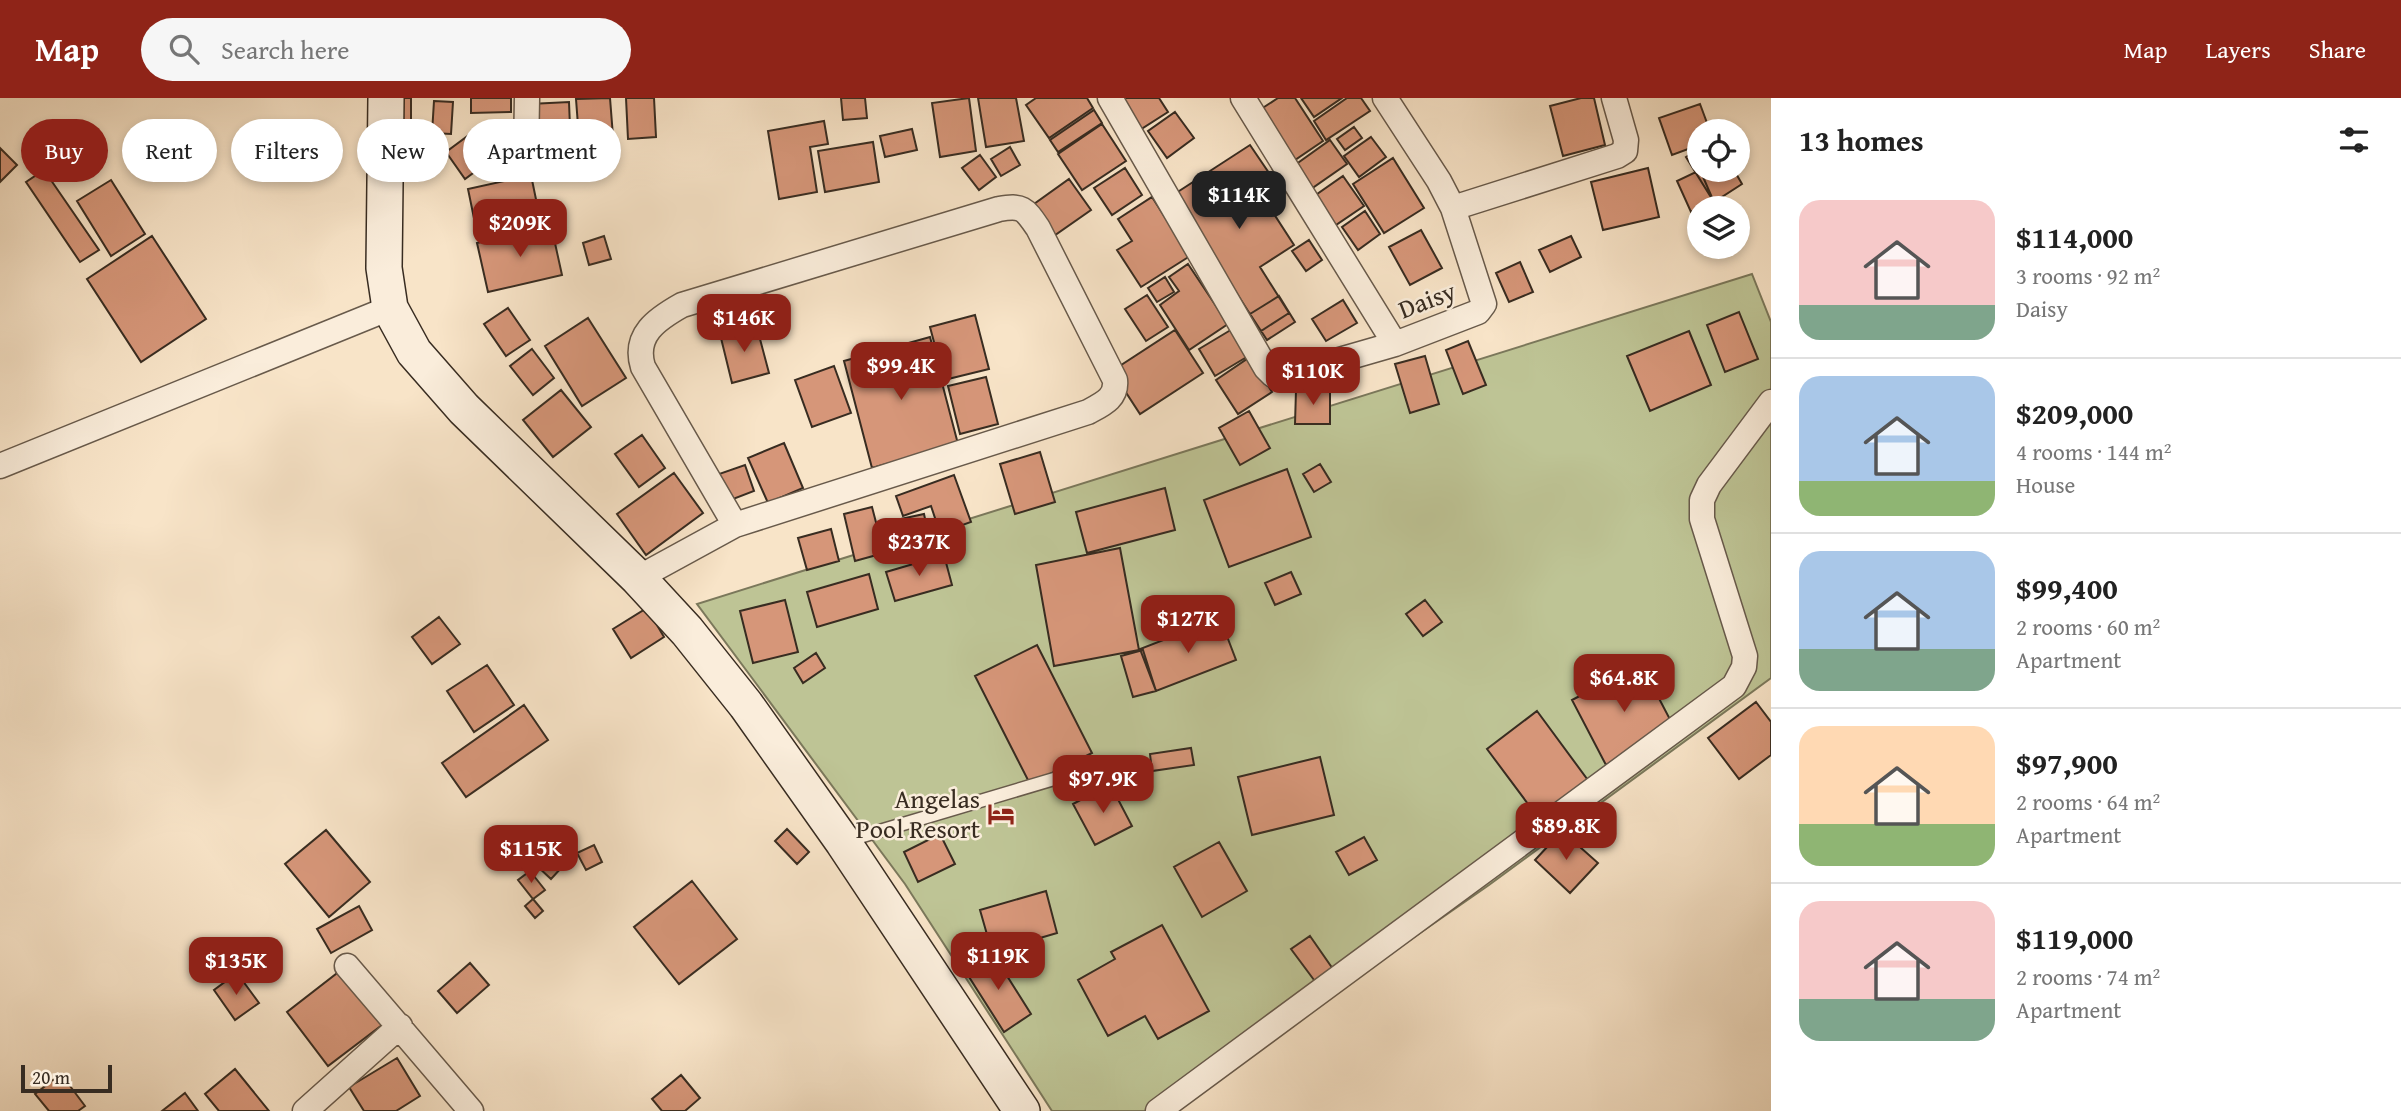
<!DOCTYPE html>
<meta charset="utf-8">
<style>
body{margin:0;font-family:"Gentium Book Plus",serif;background:#f6f6f6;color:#222;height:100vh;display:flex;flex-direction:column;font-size:26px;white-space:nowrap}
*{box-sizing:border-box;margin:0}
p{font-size:23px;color:#767676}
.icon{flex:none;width:38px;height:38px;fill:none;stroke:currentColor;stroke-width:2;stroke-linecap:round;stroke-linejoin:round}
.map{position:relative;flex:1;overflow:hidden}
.details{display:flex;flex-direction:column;background:#fff;width:630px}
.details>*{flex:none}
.hud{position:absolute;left:21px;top:21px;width:665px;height:63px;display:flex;gap:14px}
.controls{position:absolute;left:1687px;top:21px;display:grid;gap:14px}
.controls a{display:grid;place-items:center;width:63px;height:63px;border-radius:50%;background:#fff;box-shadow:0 4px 10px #0003;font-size:35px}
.scale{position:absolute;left:21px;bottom:18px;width:91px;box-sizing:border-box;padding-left:7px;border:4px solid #382c21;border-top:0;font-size:19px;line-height:24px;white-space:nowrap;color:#382c21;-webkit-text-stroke:5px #faeddb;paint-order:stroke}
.price{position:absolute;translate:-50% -60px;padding:0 16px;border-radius:14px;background:#8f2418;color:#fff;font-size:23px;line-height:46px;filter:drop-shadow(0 2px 4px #0008)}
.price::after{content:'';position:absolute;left:50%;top:42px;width:21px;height:16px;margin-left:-10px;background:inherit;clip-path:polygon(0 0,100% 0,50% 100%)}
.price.on{background:#222;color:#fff}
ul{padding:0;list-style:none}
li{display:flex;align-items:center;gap:21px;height:175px;padding:0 28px}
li+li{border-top:2px solid #e0e0e0}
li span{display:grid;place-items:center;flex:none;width:196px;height:140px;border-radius:21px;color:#555}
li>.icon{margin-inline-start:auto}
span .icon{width:84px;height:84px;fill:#fffc;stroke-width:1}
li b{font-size:30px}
h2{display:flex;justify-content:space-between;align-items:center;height:84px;padding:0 28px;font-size:30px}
.pill{padding:0 24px;border-radius:32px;background:#fff;box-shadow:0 4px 10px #0003;font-size:24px;line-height:63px}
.pill.on{background:#8f2418;color:#fff}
header{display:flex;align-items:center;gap:42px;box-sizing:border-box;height:98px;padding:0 35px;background:#8f2418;color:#fff}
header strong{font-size:33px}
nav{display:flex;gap:38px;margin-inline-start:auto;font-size:24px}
.search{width:490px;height:63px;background:#f6f6f6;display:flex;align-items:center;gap:18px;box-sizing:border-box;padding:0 24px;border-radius:38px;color:#767676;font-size:26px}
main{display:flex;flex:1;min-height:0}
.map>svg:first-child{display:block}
</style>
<header>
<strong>Map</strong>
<div class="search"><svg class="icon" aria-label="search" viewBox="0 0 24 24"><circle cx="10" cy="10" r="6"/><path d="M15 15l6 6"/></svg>Search here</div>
<nav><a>Map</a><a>Layers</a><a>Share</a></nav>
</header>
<main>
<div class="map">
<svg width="1771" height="1013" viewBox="0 0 1771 1013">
<rect width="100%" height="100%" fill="#f8e4c8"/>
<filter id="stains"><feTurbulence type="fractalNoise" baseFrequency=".00286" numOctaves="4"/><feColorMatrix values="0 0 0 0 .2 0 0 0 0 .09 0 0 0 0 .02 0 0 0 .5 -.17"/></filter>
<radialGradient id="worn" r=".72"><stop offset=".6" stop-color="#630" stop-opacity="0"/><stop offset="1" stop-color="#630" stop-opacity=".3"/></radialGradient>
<path fill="#bec495" stroke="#7b785b" stroke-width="2" d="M1752,176L1771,224V580L1489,787L1164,1013H1052L905,786L697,506Z"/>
<path fill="#d69679" stroke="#382c21" stroke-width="2" d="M399,0H411V22H399Z
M471,0H511V14L471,15Z
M610,0L614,51L580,54L576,1Z
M626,0H654L656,39L628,41Z
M841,0H865L867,20L843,22Z
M969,0L976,53L940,59L932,5Z
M978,0H1016L1024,43L986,49Z
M1036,0H1087L1093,10L1049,40L1026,7Z
M1113,0H1159L1168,14L1135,35Z
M1278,0H1295L1323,43L1292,64L1258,13Z
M1301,0H1342L1314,19Z
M1347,0H1361L1370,13L1326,42L1314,23Z
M1581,0H1594L1605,47L1563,58L1550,8Z
M434,3L453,4L451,36L432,35Z
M569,4L571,54L532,56L530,6Z
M1700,6L1710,33H1699V47L1672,57L1659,20Z
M1094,12L1102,25L1058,54L1050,42Z
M1175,14L1194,40L1167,60L1148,33Z
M824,23L828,46L810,49L817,94L779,101L768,33Z
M1102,26L1126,63L1082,92L1058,56Z
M1354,29L1362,40L1345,52L1337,41Z
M912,31L917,52L885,59L880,38Z
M473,34L492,61L465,81L446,54Z
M1371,39L1386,59L1359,79L1344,58Z
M1330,42L1347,66L1311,91L1295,67Z
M873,44L879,84L825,94L818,53Z
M1250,47L1269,75L1254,85L1294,147L1260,169L1289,215L1261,233L1173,97Z
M1010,49L1020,67L1001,78L991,61Z
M0,50L17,67L0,84Z
M1699,51V72H1734L1742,86L1714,104L1686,59Z
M980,57L996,79L979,92L962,70Z
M1393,60L1424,110L1384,135L1353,86Z
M1125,70L1142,97L1112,117L1094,90Z
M1648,70L1659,119L1603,132L1591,84Z
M44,72L99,152L80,164L26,84Z
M1700,72L1714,104L1691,114L1677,83Z
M531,77L539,116L476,130L468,91Z
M1343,78L1364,108L1330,131L1310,101Z
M1069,81L1091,112L1048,142L1027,111Z
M111,82L145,136L111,158L77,103Z
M1152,99L1190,158L1141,189L1117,152L1132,143L1118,121Z
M1365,113L1380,136L1358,152L1342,129Z
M551,127L562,177L488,194L477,145Z
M1421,132L1442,170L1410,187L1389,149Z
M152,138L206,221L141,264L87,181Z
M604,138L611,161L589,167L583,145Z
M1571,138L1581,159L1550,174L1539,152Z
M1309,142L1322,162L1306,173L1292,153Z
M1520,164L1533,194L1509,204L1496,175Z
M1188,166L1228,226L1189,252L1160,207L1179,193L1169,179Z
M1165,179L1174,194L1157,204L1148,190Z
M1147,197L1168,229L1146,243L1125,211Z
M1279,198L1295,224L1267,242L1250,216Z
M1343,202L1357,225L1326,243L1312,221Z
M751,206L756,220L732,228L727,214Z
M508,210L530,242L506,258L484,226Z
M1739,214L1758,261L1725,274L1707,227Z
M720,216L724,229L706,235L701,222Z
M975,217L989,271L944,282L930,229Z
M588,220L626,280L582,308L545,248Z
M756,226L769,275L732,285L720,236Z
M1234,230L1250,257L1215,278L1199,251Z
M1175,232L1203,275L1140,316L1112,273Z
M1689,233L1711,287L1650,313L1627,258Z
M930,239L958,346L872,370L844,263Z
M1468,243L1486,287L1463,296L1446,252Z
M532,251L554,280L533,297L510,268Z
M1425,258L1439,306L1410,315L1395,266Z
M1250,259L1272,294L1238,316L1216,282Z
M834,268L851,315L812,329L795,282Z
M986,279L998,326L960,336L948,288Z
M561,292L591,329L553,359L523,322Z
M1296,292L1330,293V326H1295Z
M1249,313L1270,350L1240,367L1219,330Z
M642,337L665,370L639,389L615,356Z
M784,345L803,390L768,405L748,360Z
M1040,354L1055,404L1015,416L1000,366Z
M1320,366L1331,384L1314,394L1303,376Z
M745,367L754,393L728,403L719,376Z
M1287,371L1311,439L1229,469L1204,402Z
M674,375L703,415L646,457L617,416Z
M954,377L971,424L940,435L931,408L903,418L896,398Z
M1165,390L1175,432L1087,455L1076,414Z
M872,409L884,455L855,463L844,416Z
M924,416L931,449L890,459L882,425Z
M831,431L839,463L807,472L798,440Z
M1120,450L1139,552L1054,568L1036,467Z
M944,457L952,487L895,503L886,474Z
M1291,474L1301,496L1275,507L1265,485Z
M869,476L878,511L817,529L807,494Z
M785,502L798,554L753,565L740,513Z
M1425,502L1442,524L1423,538L1406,516Z
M647,510L664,539L631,560L613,531Z
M439,519L460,546L432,566L412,539Z
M1220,520L1236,562L1156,593L1140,551Z
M1037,547L1092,655L1030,686L975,578Z
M1143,552L1156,593L1133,599L1121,558Z
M816,555L825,570L803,585L794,570Z
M1641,566L1675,631L1606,667L1572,602Z
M487,567L514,607L474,634L447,593Z
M1756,604L1771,624V657L1739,681L1708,640Z
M524,607L548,642L466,699L442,665Z
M1537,613L1593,689L1543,726L1487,651Z
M1191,650L1194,667L1152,673L1150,656Z
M1320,659L1334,717L1252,737L1238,679Z
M1110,686L1132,728L1095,747L1073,706Z
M787,731L809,754L797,766L775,743Z
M326,732L370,784L329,819L285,766Z
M1562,733L1598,765L1570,795L1535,762Z
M940,736L955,766L918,784L904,754Z
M1364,739L1377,762L1349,777L1336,754Z
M1219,744L1247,793L1202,819L1174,769Z
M594,747L602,764L586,772L577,755Z
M548,756L562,769L551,781L537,768Z
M530,773L545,792L533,801L518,782Z
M692,783L737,841L679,886L634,829Z
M1046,793L1057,835L992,854L980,812Z
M533,801L543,813L535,820L525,808Z
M359,808L372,832L331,855L317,831Z
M1162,827L1209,913L1158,941L1145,918L1108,938L1078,882L1115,861L1111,854Z
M1310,838L1335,874L1317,886L1291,851Z
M992,854L1031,916L1004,934L964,871Z
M470,865L489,887L457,915L438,893Z
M345,869L386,924L328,968L287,914Z
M237,875L259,905L235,922L214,892Z
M397,960L420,998L396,1013H364L349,989Z
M235,971L269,1013H219L205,996Z
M61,976L85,1008L78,1013H49L35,996Z
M681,977L700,1000L685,1013H662L652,1001Z
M185,995L198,1013H162Z"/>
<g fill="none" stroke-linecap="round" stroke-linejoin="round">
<g stroke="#685a4b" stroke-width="15">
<path id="lane" d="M846,743L1091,670"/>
</g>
<g stroke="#685a4b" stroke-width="27">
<path id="street" d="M1110,0L1266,270L1273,277L1284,278L1395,246L1478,214L1484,206L1453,110L1439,83L1385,0
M1243,0L1395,246
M526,56L527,0
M1453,110L1617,58L1625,53L1626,42L1614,0
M0,368L390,210
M638,480L735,427L1088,314C1103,306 1117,300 1115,282L1038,130C1025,111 1023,107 999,111L682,207C657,221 633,237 643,269L735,427
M347,868L471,1013
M305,1013L400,928
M1158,1013L1734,588L1744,569L1745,558L1702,421V402L1709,387L1771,304"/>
</g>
<g stroke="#382c21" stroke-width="38">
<path id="secondary" d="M386,0L384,170L390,210L414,254L464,311L638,480L687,533L746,607L843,744L1022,1013"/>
</g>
<use href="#lane" stroke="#faeddb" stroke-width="12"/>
<use href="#street" stroke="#faeddb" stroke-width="24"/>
<use href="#secondary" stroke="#faeddb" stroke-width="35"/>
</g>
<defs>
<g id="hotel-bare" transform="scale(2.1)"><path d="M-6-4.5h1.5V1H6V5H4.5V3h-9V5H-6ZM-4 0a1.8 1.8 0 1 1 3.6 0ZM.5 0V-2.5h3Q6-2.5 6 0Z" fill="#8f2418" stroke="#faeddb" stroke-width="2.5" paint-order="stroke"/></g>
</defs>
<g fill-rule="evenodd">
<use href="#hotel-bare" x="1001" y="716"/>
</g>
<g text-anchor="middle" stroke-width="5" stroke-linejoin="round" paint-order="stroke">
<g font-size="26" fill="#382c21" stroke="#faeddb">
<text transform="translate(1427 202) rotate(-21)" y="9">Daisy</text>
</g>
<g font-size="26" fill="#382c21" stroke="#faeddb" text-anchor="end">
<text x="980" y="710">Angelas<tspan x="980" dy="30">Pool Resort</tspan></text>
</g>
</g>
<rect width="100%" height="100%" filter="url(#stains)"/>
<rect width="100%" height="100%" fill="url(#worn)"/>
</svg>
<div class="controls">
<a><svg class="icon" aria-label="locate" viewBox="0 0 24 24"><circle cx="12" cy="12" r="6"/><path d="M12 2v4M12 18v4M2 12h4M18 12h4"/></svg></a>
<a><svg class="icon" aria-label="layers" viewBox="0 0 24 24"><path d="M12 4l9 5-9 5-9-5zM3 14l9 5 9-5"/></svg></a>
</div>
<div class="scale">20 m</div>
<b class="price on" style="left:1239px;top:133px">$114K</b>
<b class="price" style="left:520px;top:161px">$209K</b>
<b class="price" style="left:744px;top:256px">$146K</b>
<b class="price" style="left:901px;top:304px">$99.4K</b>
<b class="price" style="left:1313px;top:309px">$110K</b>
<b class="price" style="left:919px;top:480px">$237K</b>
<b class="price" style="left:1188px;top:557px">$127K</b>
<b class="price" style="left:1624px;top:616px">$64.8K</b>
<b class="price" style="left:1103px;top:717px">$97.9K</b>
<b class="price" style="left:1566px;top:764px">$89.8K</b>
<b class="price" style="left:531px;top:787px">$115K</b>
<b class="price" style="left:998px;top:894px">$119K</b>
<b class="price" style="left:236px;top:899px">$135K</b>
<div class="hud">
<a class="pill on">Buy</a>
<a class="pill">Rent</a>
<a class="pill">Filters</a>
<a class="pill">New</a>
<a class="pill">Apartment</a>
</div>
</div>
<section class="details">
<h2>13 homes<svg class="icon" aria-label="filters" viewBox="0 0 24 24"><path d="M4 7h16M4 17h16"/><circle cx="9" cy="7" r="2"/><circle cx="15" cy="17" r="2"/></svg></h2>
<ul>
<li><span style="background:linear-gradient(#f6c9c9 75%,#7fa58c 0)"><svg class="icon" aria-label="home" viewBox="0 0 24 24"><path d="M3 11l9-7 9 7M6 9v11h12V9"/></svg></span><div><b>$114,000</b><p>3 rooms · 92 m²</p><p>Daisy</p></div></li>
<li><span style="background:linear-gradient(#a9c7e8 75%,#8fb573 0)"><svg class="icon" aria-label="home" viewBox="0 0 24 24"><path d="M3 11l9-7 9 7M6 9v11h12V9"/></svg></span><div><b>$209,000</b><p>4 rooms · 144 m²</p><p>House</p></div></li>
<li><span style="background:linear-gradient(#a9c7e8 70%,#7fa58c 0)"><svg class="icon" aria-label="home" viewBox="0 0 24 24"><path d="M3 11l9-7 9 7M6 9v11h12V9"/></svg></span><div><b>$99,400</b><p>2 rooms · 60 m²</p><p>Apartment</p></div></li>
<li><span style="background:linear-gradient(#ffd9b3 70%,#8fb573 0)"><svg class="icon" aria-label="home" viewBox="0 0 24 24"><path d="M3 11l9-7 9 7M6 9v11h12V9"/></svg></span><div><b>$97,900</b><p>2 rooms · 64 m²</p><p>Apartment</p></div></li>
<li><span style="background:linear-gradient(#f6c9c9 70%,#7fa58c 0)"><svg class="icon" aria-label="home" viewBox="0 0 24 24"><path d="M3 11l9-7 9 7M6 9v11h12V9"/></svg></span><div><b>$119,000</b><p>2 rooms · 74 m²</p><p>Apartment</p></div></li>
</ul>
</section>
</main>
